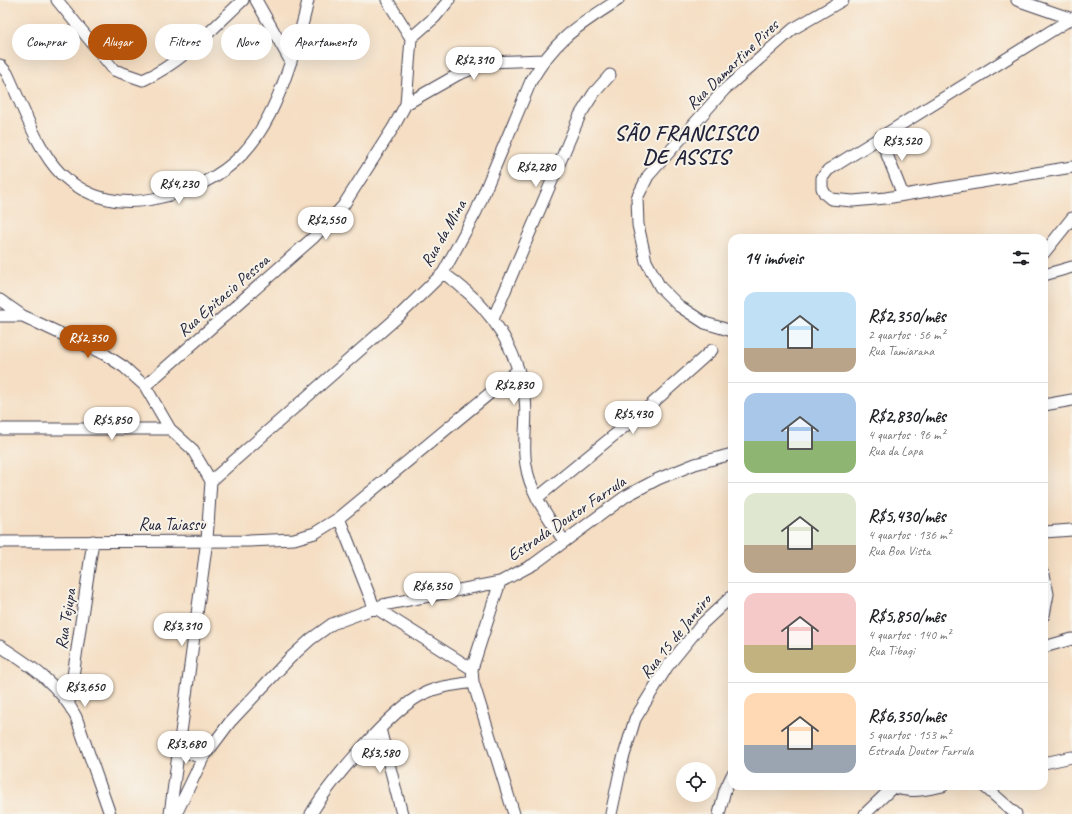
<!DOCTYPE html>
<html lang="pt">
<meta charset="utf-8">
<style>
body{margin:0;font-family:Caveat,sans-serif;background:#f2f2f2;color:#202124;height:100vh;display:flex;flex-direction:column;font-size:15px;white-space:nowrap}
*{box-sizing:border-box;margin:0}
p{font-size:13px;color:#757577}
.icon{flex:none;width:22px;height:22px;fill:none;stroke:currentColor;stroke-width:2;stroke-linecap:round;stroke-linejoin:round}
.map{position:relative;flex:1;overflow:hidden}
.details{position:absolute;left:728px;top:234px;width:320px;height:556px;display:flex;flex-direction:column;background:#fff;border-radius:12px;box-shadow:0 4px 16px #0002}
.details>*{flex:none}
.top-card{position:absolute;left:12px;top:24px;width:380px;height:36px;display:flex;gap:8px}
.controls{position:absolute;left:676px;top:762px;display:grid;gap:8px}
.controls a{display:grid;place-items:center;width:40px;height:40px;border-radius:50%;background:#fff;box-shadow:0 4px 16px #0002;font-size:20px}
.price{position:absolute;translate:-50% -34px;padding:0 9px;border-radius:14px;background:#fff;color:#222;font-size:13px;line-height:26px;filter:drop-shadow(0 1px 2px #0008)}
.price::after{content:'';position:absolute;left:50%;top:24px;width:12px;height:9px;margin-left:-6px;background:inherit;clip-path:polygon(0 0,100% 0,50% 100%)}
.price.current{background:#b45309;color:#fff}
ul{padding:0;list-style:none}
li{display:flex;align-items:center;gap:12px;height:100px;padding:0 16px}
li+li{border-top:1px solid #e0e0e0}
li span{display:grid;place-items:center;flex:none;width:112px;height:80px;border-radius:12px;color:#555}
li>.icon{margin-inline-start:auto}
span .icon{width:48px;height:48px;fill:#fffc;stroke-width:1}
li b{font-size:17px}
h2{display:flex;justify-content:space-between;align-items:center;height:48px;padding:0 16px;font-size:17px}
.tag{padding:0 14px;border-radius:18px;background:#fff;box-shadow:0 4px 16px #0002;font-size:14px;line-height:36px}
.tag.current{background:#b45309;color:#fff}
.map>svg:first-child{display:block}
</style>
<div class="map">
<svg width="1072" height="814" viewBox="0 0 1072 814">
<rect width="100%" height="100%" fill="#f7f3e8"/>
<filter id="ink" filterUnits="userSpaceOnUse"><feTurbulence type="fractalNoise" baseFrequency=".025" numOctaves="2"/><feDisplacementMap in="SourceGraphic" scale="8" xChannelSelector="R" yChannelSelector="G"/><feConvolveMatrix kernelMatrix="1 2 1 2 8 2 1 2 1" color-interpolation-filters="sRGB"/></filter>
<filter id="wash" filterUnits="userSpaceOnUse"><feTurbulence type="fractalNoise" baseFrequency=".012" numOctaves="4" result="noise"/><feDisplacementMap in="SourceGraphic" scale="16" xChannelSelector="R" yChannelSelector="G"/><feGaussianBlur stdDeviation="0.9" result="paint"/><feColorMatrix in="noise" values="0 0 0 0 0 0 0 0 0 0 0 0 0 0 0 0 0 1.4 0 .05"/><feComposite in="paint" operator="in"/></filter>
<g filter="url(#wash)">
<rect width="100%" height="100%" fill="#f5dec3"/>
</g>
<g filter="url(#ink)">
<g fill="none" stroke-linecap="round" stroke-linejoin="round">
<g stroke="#423e4f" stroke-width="13">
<path id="minor" d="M57,0L114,70L143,80C183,62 212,29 243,0
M256,0L291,62
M387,0L411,38
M1017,0L1072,19
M1072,18L828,170L822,178V188L825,194L831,199L853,201L886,198L1072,167
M411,38L435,17L449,0
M0,65L7,73C21,102 38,152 61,174C87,198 119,206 153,199C234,183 265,140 290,64C297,43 304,22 308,0
M406,104L457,75L490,62L543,60
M880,137L903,195
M1044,253L1072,218
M443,273C487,303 517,345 525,399C528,419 522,443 526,465C530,493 549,518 564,541
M1044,275L1072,267
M0,300L23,316L104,354L124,367L145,386L170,429
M0,316H23
M493,319L580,115L594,93L610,75
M732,331L705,323L679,306L660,287L646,261L638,225L637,198L648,176L724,90L793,29L843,0
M145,386L314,237L343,206L393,128L406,104L411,38
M1044,405L1072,400
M0,429H170L192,449L211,481
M211,481L400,315L443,273L476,212L531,81C556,38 578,26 618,0
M537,498L645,410L712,350
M339,518L374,607L472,669
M1044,532L1072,530
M0,542L249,541L294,539L315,533L339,518L518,370
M1044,574L1048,594L1044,615
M500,582L472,669L473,682L514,814
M0,646C30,665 60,685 76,717L110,814
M1044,647L1072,639
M69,703L93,541
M380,729L402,814
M180,747L193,755L203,758
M1044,763L1072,757
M984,786L1016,814
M893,787C911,793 925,790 943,786
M170,814L207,540L211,481
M176,814L203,758L230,722L289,659L311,639L332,624L383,605L500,582L534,564L626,496L658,479L695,464L732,454
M311,814C329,783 391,709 423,694C438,686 456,685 473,682
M611,814L622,762L635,719L667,667L702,624L732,596
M719,814L725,790L732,775
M865,814L893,787"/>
</g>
<use href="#minor" stroke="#fff" stroke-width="11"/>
</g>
</g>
<g text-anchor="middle" stroke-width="4" stroke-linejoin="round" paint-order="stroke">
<g font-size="17" fill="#22223b" stroke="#f7f3e8">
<text transform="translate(732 64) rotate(-44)" y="6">Rua Damartine Pires</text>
<text transform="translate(443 233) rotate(-60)" y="6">Rua da Mina</text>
<text transform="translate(223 295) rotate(-41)" y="6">Rua Epitacio Pessoa</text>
<text transform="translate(566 518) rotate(-34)" y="6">Estrada Doutor Farrula</text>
<text x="172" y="530">Rua Taiassu</text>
<text transform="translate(65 619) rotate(-81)" y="6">Rua Tejupa</text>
<text transform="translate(675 636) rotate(-51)" y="6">Rua 15 de Janeiro</text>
</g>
<g font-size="21" font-weight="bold" letter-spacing="1" fill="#22223b" stroke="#f7f3e8">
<text x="686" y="140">SÃO FRANCISCO<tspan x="686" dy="24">DE ASSIS</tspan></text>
</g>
</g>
</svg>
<div class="controls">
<a><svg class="icon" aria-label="locate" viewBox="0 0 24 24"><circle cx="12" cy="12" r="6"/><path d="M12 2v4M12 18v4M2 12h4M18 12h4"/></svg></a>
</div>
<b class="price" style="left:474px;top:81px">R$2,310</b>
<b class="price" style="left:902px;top:162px">R$3,520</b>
<b class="price" style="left:536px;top:188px">R$2,280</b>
<b class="price" style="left:179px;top:205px">R$4,230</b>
<b class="price" style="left:326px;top:241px">R$2,550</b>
<b class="price current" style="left:88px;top:359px">R$2,350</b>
<b class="price" style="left:514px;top:406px">R$2,830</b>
<b class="price" style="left:633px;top:435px">R$5,430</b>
<b class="price" style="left:112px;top:441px">R$5,850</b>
<b class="price" style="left:432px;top:607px">R$6,350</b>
<b class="price" style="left:182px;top:647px">R$3,310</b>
<b class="price" style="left:85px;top:708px">R$3,650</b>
<b class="price" style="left:186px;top:765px">R$3,680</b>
<b class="price" style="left:380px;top:774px">R$3,580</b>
<div class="top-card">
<a class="tag">Comprar</a>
<a class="tag current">Alugar</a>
<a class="tag">Filtros</a>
<a class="tag">Novo</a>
<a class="tag">Apartamento</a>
</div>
<section class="details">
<h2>14 imóveis<svg class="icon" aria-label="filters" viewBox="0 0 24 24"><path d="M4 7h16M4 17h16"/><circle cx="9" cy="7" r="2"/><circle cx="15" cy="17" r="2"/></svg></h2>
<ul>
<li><span style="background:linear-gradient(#bfe0f5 70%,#b9a48a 0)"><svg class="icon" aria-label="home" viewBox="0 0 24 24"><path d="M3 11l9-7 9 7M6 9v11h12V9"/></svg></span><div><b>R$2,350/mês</b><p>2 quartos · 56 m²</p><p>Rua Tamiarana</p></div></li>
<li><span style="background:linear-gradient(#a9c7e8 60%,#8fb573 0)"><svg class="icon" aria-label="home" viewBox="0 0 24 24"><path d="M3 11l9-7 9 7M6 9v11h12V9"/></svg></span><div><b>R$2,830/mês</b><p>4 quartos · 96 m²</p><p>Rua da Lapa</p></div></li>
<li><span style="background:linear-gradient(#dfe7d0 65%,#b9a48a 0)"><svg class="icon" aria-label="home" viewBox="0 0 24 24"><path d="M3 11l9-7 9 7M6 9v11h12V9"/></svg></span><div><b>R$5,430/mês</b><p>4 quartos · 136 m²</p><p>Rua Boa Vista</p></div></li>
<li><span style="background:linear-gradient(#f6c9c9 65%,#c2b280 0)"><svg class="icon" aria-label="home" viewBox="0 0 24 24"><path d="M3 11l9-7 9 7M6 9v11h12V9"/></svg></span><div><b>R$5,850/mês</b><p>4 quartos · 140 m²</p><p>Rua Tibagi</p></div></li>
<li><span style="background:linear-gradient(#ffd9b3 65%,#9aa5b1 0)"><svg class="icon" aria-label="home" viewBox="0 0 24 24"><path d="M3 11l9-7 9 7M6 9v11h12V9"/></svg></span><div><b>R$6,350/mês</b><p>5 quartos · 153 m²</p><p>Estrada Doutor Farrula</p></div></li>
</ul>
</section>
</div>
